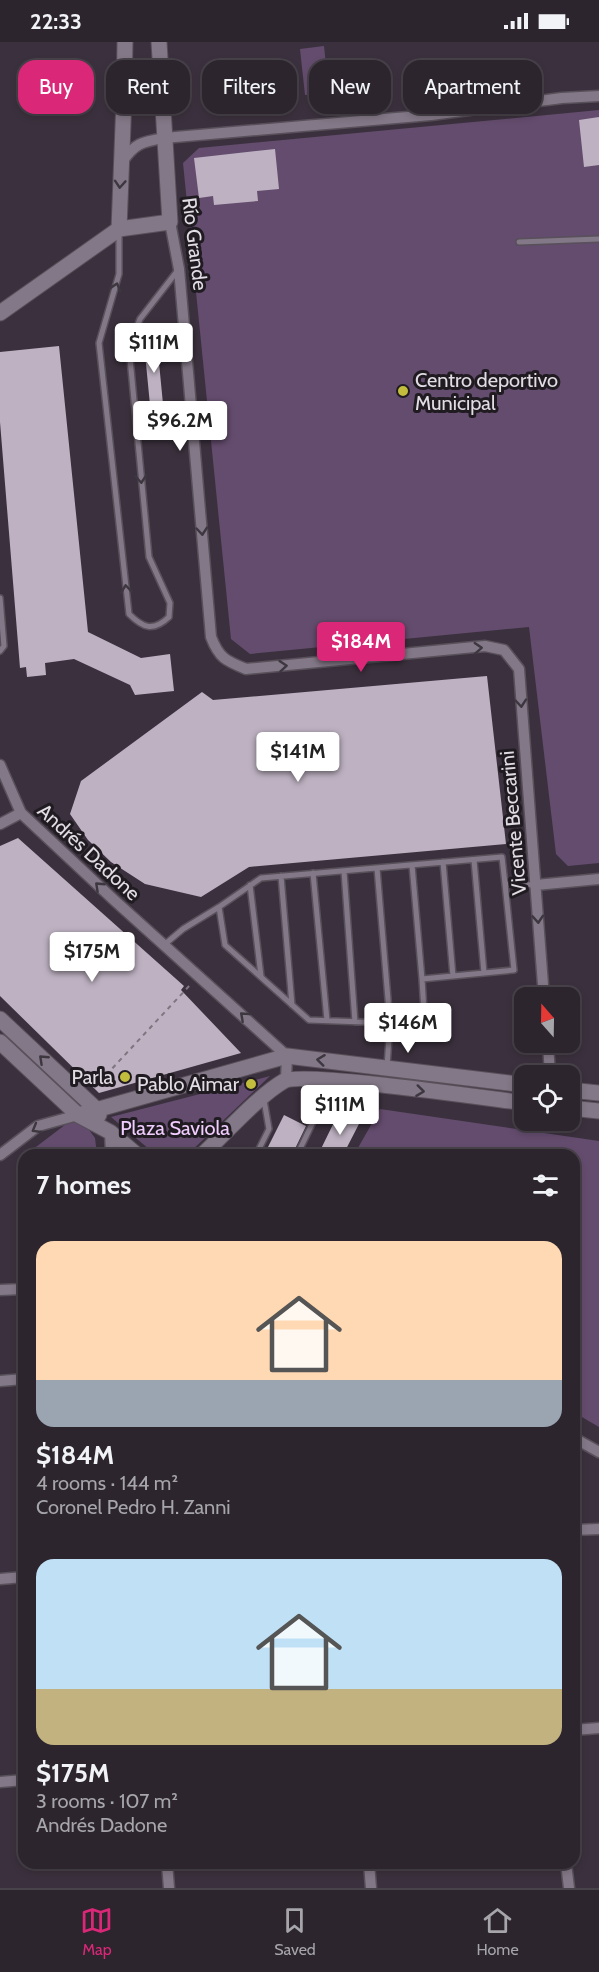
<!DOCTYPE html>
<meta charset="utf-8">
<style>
body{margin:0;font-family:Cabin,sans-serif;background:#38313a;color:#f1f3f6;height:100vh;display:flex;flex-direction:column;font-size:22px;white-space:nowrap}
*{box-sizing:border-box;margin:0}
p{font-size:20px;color:#a6a5aa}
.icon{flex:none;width:33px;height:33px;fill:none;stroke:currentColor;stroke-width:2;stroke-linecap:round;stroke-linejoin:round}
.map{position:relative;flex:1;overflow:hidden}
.drawer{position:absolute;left:18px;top:1107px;width:562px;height:720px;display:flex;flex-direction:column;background:#2c252e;border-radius:18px;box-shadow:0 3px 9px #0003,0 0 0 2px #48424a}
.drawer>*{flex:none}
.guide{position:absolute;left:18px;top:18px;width:564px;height:54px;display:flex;gap:12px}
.needle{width:39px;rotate:340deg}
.controls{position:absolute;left:514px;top:945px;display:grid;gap:12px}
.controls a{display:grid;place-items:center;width:66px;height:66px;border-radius:12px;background:#2c252e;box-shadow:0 3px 9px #0003,0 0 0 2px #48424a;font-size:30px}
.price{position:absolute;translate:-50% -51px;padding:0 14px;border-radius:6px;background:#fff;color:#222;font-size:20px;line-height:39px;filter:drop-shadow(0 2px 3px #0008)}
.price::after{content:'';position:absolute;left:50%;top:36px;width:18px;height:14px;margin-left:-9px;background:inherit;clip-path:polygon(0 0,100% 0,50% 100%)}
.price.on{background:#db2777;color:#fff}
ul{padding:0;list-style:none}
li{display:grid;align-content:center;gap:12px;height:318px;padding:0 18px}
li span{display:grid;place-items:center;height:186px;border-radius:18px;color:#555}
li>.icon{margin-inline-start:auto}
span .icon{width:108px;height:108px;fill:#fffc;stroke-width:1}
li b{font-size:26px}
h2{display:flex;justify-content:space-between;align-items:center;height:72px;padding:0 18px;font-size:26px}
.chip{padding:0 21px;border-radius:18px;background:#2c252e;box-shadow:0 3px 9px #0003,0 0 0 2px #48424a;font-size:21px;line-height:54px}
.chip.on{background:#db2777;color:#fff}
.status{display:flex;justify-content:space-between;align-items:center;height:42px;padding:0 30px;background:#2c252e;direction:ltr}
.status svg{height:16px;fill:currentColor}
.tabs{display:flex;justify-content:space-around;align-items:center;height:84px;border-top:2px solid #48424a;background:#2c252e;font-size:16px;color:#a6a5aa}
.tabs a{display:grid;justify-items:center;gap:3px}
.tabs .on{color:#db2777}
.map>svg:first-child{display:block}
</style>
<div class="status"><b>22:33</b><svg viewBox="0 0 49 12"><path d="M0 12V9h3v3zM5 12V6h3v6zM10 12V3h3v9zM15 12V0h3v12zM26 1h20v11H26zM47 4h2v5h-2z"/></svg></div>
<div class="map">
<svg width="599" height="1846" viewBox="0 0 599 1846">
<rect width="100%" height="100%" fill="#3b313e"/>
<path fill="#644c6e" d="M324,4L329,51L305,53L300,7Z
M599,68V821L568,824L556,812L529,585L250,612L231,597L183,121L199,106Z
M270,1034L187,1113H156L111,1075Z
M380,1067L599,1099V1385L575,1371L574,1113H354Z
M78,1073L95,1096L97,1113H30L32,1108Z"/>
<path fill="#beb2c2" d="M599,75V123L584,125L579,78Z
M275,107L279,147L257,149L258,159L214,163L213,154L199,156L194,116Z
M157,300L163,362L150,363L144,301Z
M59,304L88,590L141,616L170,612L174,649L135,653L130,643L74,617L45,621L46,633L27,635L26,625L20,626L0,380V310Z
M487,634L506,802L249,825L201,855L145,842L111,820L88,798L70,772L81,739L202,650L213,658Z
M18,796L184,944L181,948L241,1011L99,1051L0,954V804Z
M339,1070L360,1080L343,1113H318Z
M284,1073L306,1084L292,1113H264Z"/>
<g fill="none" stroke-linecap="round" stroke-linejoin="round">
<g stroke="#58505a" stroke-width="8">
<path id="lane" d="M119,189V232L99,301L129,572C143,586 153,590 169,575L170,561L149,515L129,306L140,277L178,228
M519,200L599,197
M0,556L4,604L0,609
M474,818L484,931
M443,820L453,934
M412,823L422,937
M377,826L390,981L387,1025
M344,829L355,980
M313,831L327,978
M281,834L292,963
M250,843L261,934
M219,865L225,903L309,978L390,981L425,985L422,937L514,928L505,842
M164,903L183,887L219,865L261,836L502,815L505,842L536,843
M256,1113L269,1087L264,1058
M297,1113L333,1039"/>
</g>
<g stroke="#58505a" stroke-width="13">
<path id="street" d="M122,120C135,101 142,100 164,96L431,73L562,56L599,54
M170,180L179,227L211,595C219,616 226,619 246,627L485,604L504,608L519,627L544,956
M0,723L21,771L114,858L287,1014L286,1037
M0,782L21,771
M536,843L599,837
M548,1000L550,1034
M110,1090L111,1113
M0,1113L38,1084L78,1073
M0,1248L24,1247
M0,1339L24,1337
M574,1396L599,1410
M574,1488L599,1487
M0,1537L24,1535
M574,1688L599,1686
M0,1740L24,1738
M167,1821L169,1846
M369,1821L371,1846
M566,1821L569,1846"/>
</g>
<g stroke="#58505a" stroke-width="17">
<path id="secondary" d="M119,187L124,57L125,0
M0,271L119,187L170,180L159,0
M0,977L96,1067L99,1073
M0,1000L78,1073L110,1090L137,1113
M570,1048L599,1051
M570,1066L599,1069
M78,1073L287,1014L525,1043
M202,1113C225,1092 258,1054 284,1039C301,1029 492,1057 525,1061"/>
</g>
<path stroke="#7e7580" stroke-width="2" stroke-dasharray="4.5 4.5" stroke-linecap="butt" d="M94,1046L191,942"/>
<use href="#lane" stroke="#837887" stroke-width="5"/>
<use href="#street" stroke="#837887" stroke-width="10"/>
<use href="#secondary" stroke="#837887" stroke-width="15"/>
</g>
<defs><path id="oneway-chevron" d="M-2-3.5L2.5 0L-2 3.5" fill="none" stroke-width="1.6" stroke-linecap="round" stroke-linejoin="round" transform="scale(1.5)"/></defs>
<g stroke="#3d3740">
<use href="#oneway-chevron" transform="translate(120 142) rotate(94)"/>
<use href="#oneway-chevron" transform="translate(116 245) rotate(-73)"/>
<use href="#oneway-chevron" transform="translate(141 437) rotate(85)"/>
<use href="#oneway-chevron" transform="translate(202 489) rotate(85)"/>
<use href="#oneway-chevron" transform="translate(126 547) rotate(-96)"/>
<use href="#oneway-chevron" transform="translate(478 606) rotate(-3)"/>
<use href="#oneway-chevron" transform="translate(283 624) rotate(-5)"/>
<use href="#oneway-chevron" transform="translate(521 661) rotate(85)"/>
<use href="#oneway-chevron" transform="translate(99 844) rotate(-137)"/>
<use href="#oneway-chevron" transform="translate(538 877) rotate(86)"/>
<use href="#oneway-chevron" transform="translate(244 974) rotate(-138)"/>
<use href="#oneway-chevron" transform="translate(43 1017) rotate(-137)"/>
<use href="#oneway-chevron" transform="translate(321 1018) rotate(-173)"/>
<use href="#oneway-chevron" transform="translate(420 1049) rotate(7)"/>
<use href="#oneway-chevron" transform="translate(36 1087) rotate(150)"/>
</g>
<g fill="#c3bd3e" stroke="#1f1b21" stroke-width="2">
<circle cx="403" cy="349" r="6"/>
<circle cx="125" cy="1035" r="6"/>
<circle cx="251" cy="1042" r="6"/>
</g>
<g text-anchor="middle" stroke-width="6" stroke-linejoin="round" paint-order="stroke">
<g font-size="20" fill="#e2dce4" stroke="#1f1b21">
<text transform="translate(195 202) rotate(83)" y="7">Río Grande</text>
<text transform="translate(513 781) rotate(-95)" y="7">Vicente Beccarini</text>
<text transform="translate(89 810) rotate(43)" y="7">Andrés Dadone</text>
</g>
<g font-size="20" fill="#e2dce4" stroke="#1f1b21" text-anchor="end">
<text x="415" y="345" text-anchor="start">Centro deportivo<tspan x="415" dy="23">Municipal</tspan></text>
<text x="113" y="1042">Parla</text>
<text x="239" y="1049">Pablo Aimar</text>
</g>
<g font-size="20" fill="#f1ceff" stroke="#1f1b21">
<text x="175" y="1093">Plaza Saviola</text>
</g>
</g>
</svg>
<div class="controls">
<a><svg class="needle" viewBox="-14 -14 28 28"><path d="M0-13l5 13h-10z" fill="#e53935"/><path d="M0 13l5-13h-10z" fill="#a6a5aa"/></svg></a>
<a><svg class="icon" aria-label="locate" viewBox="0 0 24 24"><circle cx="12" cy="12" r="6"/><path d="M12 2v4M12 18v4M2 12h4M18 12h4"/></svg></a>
</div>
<b class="price" style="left:154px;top:332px">$111M</b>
<b class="price" style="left:180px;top:410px">$96.2M</b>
<b class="price on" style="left:361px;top:631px">$184M</b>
<b class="price" style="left:298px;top:741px">$141M</b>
<b class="price" style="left:92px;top:941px">$175M</b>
<b class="price" style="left:408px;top:1012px">$146M</b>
<b class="price" style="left:340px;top:1094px">$111M</b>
<div class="guide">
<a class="chip on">Buy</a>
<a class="chip">Rent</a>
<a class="chip">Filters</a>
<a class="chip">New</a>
<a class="chip">Apartment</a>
</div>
<section class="drawer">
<h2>7 homes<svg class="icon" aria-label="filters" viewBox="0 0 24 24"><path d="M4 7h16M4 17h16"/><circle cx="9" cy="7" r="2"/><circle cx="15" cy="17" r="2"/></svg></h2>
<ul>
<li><span style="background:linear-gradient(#ffd9b3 75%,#9aa5b1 0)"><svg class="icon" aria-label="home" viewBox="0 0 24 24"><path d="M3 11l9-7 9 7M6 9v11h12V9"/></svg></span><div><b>$184M</b><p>4 rooms · 144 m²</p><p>Coronel Pedro H. Zanni</p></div></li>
<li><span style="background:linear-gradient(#bfe0f5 70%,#c2b280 0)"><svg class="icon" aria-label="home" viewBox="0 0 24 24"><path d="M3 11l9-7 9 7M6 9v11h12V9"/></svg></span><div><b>$175M</b><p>3 rooms · 107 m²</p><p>Andrés Dadone</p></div></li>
</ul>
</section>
</div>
<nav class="tabs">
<a class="on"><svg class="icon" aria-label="map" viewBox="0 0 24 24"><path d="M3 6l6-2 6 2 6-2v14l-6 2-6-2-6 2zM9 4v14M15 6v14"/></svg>Map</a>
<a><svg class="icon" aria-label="saved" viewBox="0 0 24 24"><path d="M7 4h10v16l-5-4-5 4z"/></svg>Saved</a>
<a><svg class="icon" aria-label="home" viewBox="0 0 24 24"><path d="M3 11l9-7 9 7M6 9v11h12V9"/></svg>Home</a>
</nav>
